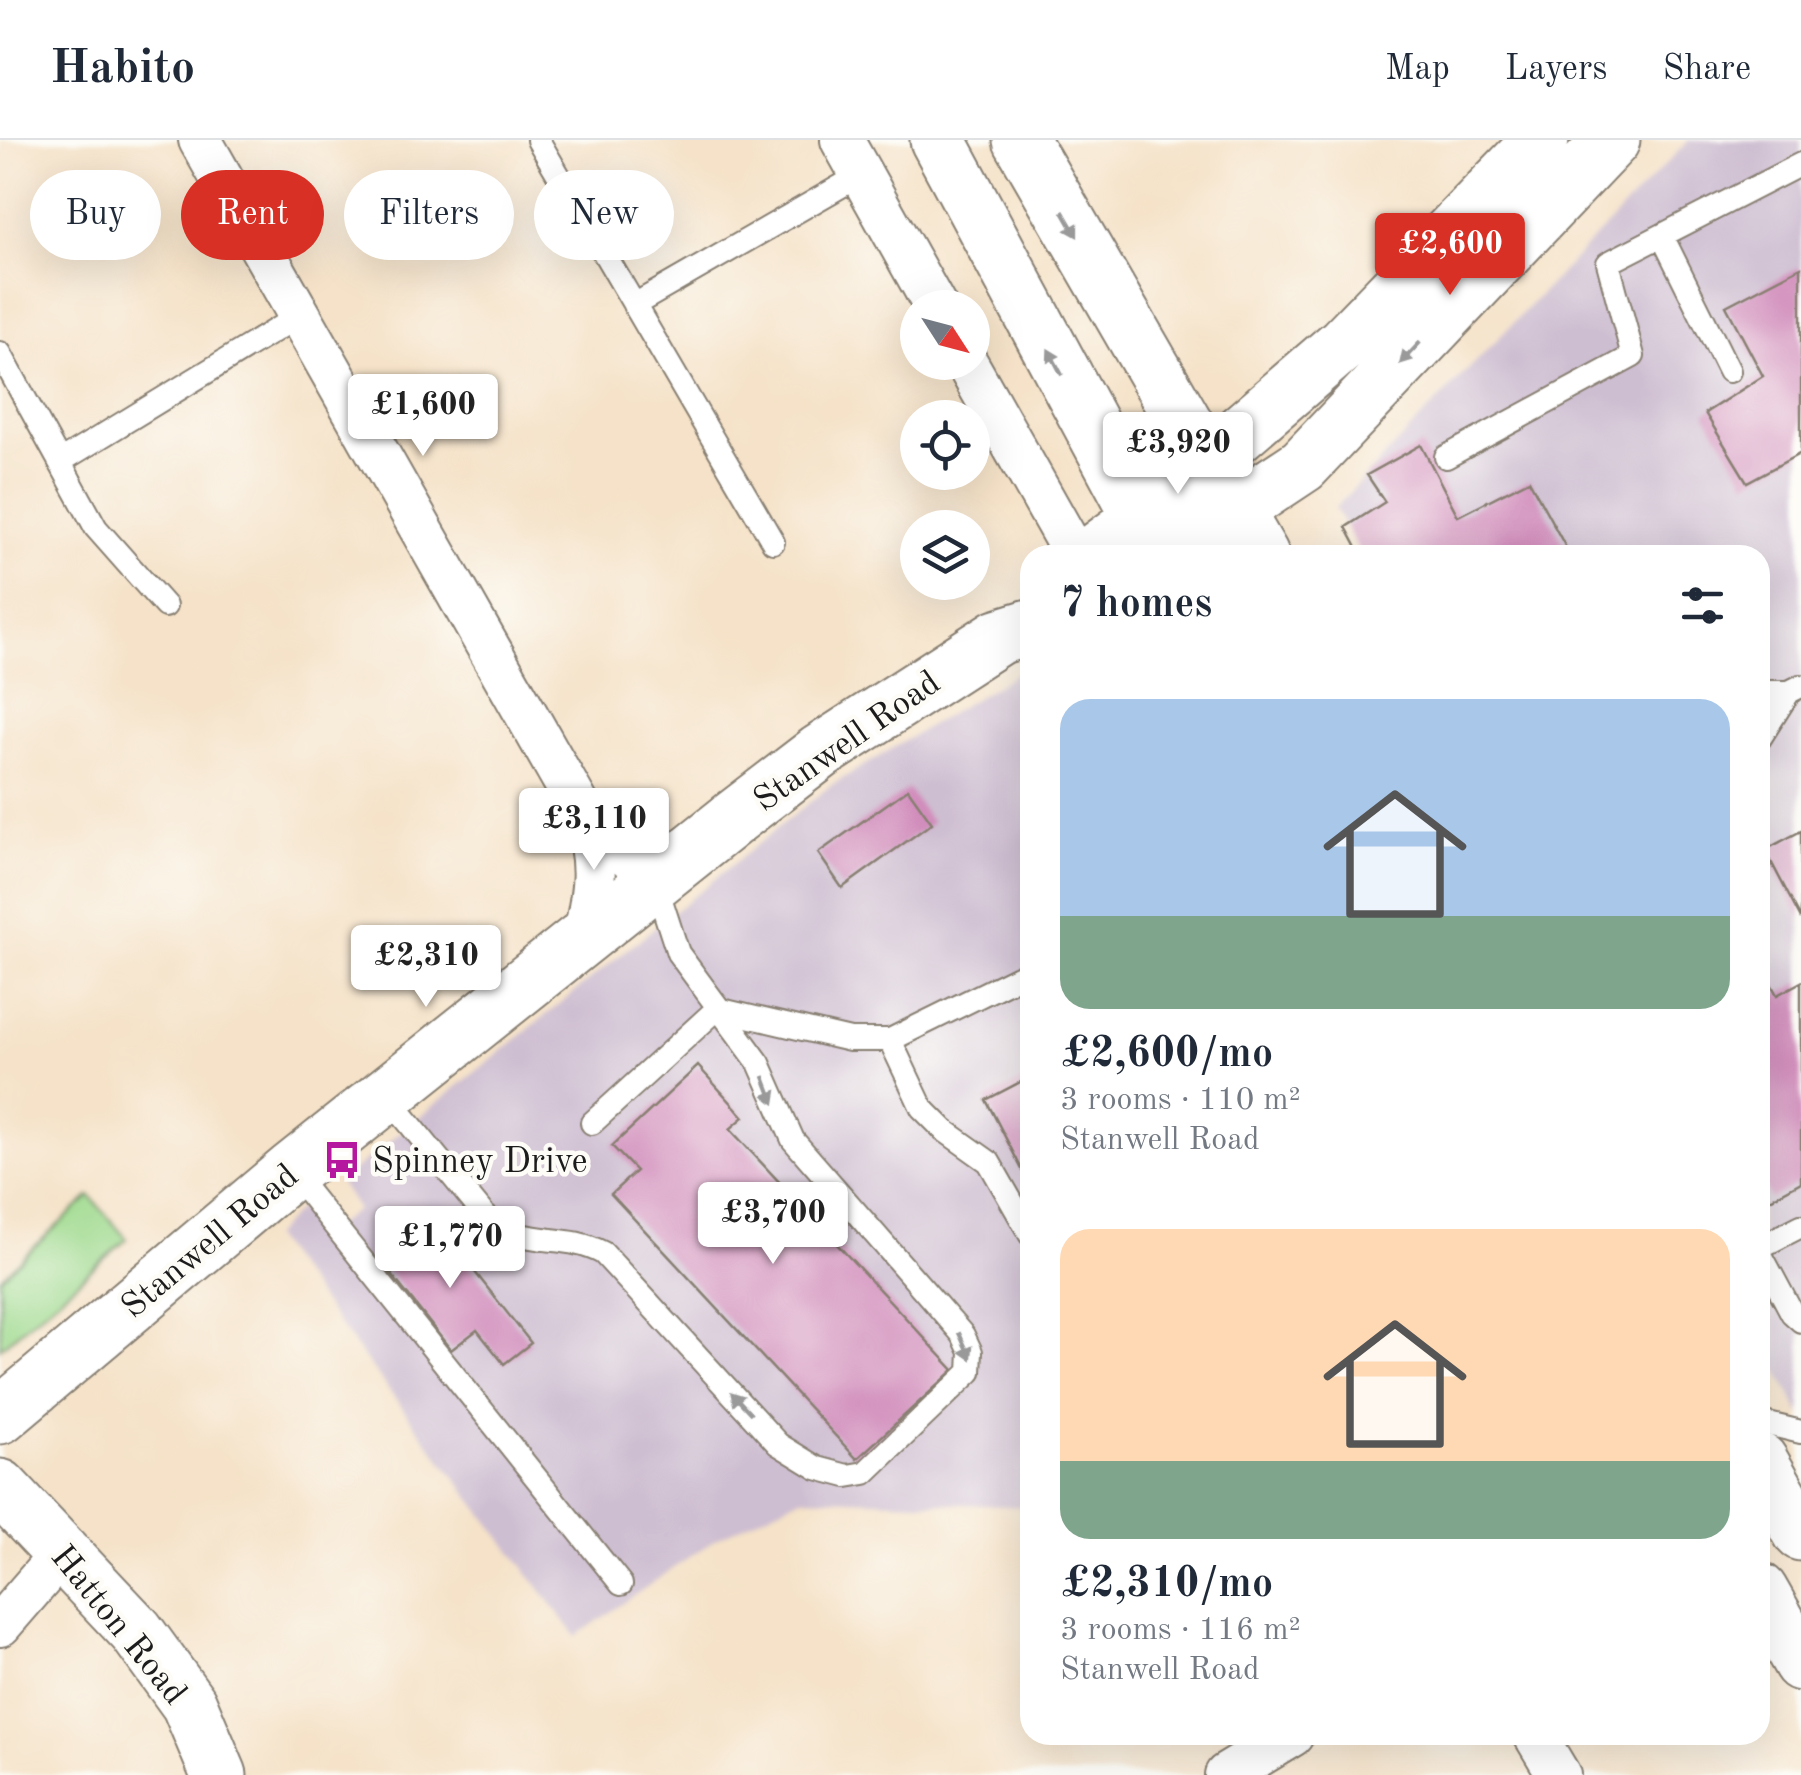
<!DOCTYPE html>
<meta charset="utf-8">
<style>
body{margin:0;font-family:"Old Standard TT",serif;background:#f2f2f3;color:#1f2937;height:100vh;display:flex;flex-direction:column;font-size:38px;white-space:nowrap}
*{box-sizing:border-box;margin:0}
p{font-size:32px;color:#747a83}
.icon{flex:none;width:55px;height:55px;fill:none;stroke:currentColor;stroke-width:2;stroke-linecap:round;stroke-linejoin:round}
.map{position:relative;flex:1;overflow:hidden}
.drawer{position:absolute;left:1020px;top:405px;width:750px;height:1200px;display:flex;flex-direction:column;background:#fff;border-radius:30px;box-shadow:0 10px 40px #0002}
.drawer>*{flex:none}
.top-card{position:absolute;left:30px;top:30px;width:840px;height:90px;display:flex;gap:20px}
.needle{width:65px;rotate:126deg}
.tools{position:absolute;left:900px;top:150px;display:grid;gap:20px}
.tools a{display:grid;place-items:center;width:90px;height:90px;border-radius:50%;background:#fff;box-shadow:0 10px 40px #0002;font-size:50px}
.price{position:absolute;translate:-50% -85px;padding:0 22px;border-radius:10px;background:#fff;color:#222;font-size:32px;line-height:65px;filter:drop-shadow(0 2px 5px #0008)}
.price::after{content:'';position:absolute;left:50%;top:60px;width:30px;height:22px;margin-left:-15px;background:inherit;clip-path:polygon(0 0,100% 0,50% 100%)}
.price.active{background:#d93025;color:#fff}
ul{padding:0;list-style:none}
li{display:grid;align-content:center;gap:20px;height:530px;padding:0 40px}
li span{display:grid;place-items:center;height:310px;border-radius:30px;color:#555}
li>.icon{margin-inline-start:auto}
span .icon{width:180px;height:180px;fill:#fffc;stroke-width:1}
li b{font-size:42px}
h2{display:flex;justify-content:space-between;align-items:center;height:120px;padding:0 40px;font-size:42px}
.chip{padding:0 35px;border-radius:45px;background:#fff;box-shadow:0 10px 40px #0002;font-size:35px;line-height:90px}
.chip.active{background:#d93025;color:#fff}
header{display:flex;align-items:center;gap:60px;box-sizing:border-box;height:140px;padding:0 50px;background:#fff;border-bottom:2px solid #e0e1e3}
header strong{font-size:48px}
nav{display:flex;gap:55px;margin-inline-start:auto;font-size:35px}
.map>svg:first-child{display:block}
</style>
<header>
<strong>Habito</strong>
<nav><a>Map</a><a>Layers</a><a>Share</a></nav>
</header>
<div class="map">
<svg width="1801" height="1635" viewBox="0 0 1801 1635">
<rect width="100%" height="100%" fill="#fdfcf7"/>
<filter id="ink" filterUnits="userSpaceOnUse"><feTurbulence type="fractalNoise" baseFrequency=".01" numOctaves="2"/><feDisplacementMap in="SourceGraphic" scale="20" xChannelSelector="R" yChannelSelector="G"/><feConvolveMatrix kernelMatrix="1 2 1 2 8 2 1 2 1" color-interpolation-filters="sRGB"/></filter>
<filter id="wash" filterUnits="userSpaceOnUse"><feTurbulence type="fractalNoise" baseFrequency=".0048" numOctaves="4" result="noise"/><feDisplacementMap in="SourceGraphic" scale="40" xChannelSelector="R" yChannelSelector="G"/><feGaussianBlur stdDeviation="2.25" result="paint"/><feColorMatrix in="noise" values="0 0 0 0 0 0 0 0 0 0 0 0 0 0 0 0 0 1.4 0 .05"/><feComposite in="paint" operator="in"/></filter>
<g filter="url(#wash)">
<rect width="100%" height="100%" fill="#f5e2c8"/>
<path fill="#cebed1" d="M1689,0H1801V1275L1760,1195V415H1361L1335,368Z
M1030,525V1367L802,1357L717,1398L576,1496L272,1097L300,1067L324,1093L335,1086L357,1070L339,1042L830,646Z"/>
<path fill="#9dd98c" stroke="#5c7a54" stroke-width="2.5" d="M90,1056L127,1099L0,1208V1138Z"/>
<g id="blocks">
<path fill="#d18dbc" d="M1801,127V313L1747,342L1705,273L1763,236L1726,166Z
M1421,305L1458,376L1529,340L1570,415H1361L1346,387L1385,362L1367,335Z
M908,649L932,683L842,748L818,713Z
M1801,691V779L1765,710Z
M1760,823L1777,855L1801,842V1042L1770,1059L1760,1040Z
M698,926L744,977L730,989L954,1230L857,1319L611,1054L636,1031L612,1006Z
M1030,937V1045L986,960Z
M429,1074L531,1203L504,1224L477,1190L451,1210L377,1116Z"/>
</g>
</g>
<g filter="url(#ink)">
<use href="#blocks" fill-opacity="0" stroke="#887f72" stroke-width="2.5"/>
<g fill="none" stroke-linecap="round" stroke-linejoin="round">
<g stroke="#887f72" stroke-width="26">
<path id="service" d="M538,0L773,402
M1662,96L1729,231
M634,165L862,34
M0,213L96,388L165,466
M1446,317L1633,216L1608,123L1801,24
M61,321L300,175
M1760,552H1789
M1760,598L1789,552L1801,546
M717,869L850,900H890L1022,835L1030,840
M890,900L922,968L944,990L989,1022L1030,1094
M387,956L485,1076C525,1110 562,1091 603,1113L778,1304L817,1328L847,1336L865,1333L970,1232L971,1212L963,1195L793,1000L759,923L678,813L656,745
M592,983L717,869
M291,1031L621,1444
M1760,1107L1801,1086
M1760,1113L1792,1173L1801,1181
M1760,1282L1801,1292"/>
</g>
<g stroke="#887f72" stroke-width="46">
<path id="minor" d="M200,0L583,674C599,723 595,748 584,798
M842,0L936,168
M966,222L1075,415
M584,674L655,741
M0,1485L64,1411
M1535,1595L1559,1635
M1226,1635L1292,1595"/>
</g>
<g stroke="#887f72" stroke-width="59">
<path id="tertiary" d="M1196,396L1303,325L1612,0
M1091,415L1141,378L1344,203L1541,0
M0,1276L291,1031L735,677L820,612L998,497L1030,487
M0,1347L136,1491L189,1564L219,1635"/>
</g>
<g stroke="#887f72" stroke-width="59">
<path id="trunk" d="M938,0L1161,415
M1021,0L1261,415
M1174,350L1201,415
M1760,1321L1801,1393
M1760,1451L1801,1523"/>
</g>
<use href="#service" stroke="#fff" stroke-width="22"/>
<use href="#minor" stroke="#fff" stroke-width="42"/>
<use href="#tertiary" stroke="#fff" stroke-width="55"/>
<use href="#trunk" stroke="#fff" stroke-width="55"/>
</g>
<defs><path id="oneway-solid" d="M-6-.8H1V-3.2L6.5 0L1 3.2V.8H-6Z" transform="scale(2.5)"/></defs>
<g fill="#999">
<use href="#oneway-solid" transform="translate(1070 84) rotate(60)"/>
<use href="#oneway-solid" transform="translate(1410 213) rotate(133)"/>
<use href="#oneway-solid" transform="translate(1055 222) rotate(-118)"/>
<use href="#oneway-solid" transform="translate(769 950) rotate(69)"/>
<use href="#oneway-solid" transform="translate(965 1206) rotate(65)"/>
<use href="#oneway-solid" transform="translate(741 1263) rotate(-133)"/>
</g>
</g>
<defs>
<g id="bus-bare" transform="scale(3)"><path d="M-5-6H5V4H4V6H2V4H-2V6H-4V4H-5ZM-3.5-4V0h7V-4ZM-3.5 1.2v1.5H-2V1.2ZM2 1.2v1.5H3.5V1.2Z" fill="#b5179e" stroke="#fdfcf7" stroke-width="2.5" paint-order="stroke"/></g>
</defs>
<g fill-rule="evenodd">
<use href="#bus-bare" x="342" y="1020"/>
</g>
<g text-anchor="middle" stroke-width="9" stroke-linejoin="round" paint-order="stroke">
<g font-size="35" fill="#1c1c1c" stroke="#fdfcf7">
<text transform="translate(846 600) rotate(-35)" y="12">Stanwell Road</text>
<text transform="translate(209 1100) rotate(-40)" y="12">Stanwell Road</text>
<text transform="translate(120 1484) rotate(51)" y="12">Hatton Road</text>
</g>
<g font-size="35" fill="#1c1c1c" stroke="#fdfcf7" text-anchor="start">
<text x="372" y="1032">Spinney Drive</text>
</g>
</g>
</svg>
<div class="tools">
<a><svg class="needle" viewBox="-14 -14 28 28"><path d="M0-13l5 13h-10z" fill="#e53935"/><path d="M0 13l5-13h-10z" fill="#747a83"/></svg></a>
<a><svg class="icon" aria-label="locate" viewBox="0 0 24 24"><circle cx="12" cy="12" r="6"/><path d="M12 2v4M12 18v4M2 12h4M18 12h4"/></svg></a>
<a><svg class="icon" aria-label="layers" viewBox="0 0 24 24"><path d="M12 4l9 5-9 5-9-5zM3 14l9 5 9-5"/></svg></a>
</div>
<b class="price active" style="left:1450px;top:158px">£2,600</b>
<b class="price" style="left:423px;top:319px">£1,600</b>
<b class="price" style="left:1178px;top:357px">£3,920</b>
<b class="price" style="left:594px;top:733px">£3,110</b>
<b class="price" style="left:426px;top:870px">£2,310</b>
<b class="price" style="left:773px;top:1127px">£3,700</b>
<b class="price" style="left:450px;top:1151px">£1,770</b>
<div class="top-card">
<a class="chip">Buy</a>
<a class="chip active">Rent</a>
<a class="chip">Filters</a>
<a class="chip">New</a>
</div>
<section class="drawer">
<h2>7 homes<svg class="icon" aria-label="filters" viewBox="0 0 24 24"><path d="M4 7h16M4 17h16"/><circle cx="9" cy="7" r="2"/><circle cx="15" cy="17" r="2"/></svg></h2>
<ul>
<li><span style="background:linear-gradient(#a9c7e8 70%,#7fa58c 0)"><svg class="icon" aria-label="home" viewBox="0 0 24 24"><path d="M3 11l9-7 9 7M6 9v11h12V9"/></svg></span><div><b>£2,600/mo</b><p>3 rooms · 110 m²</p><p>Stanwell Road</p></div></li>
<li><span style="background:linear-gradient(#ffd9b3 75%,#7fa58c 0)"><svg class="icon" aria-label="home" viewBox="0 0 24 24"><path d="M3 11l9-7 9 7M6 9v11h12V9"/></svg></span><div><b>£2,310/mo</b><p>3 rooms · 116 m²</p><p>Stanwell Road</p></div></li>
</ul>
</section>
</div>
